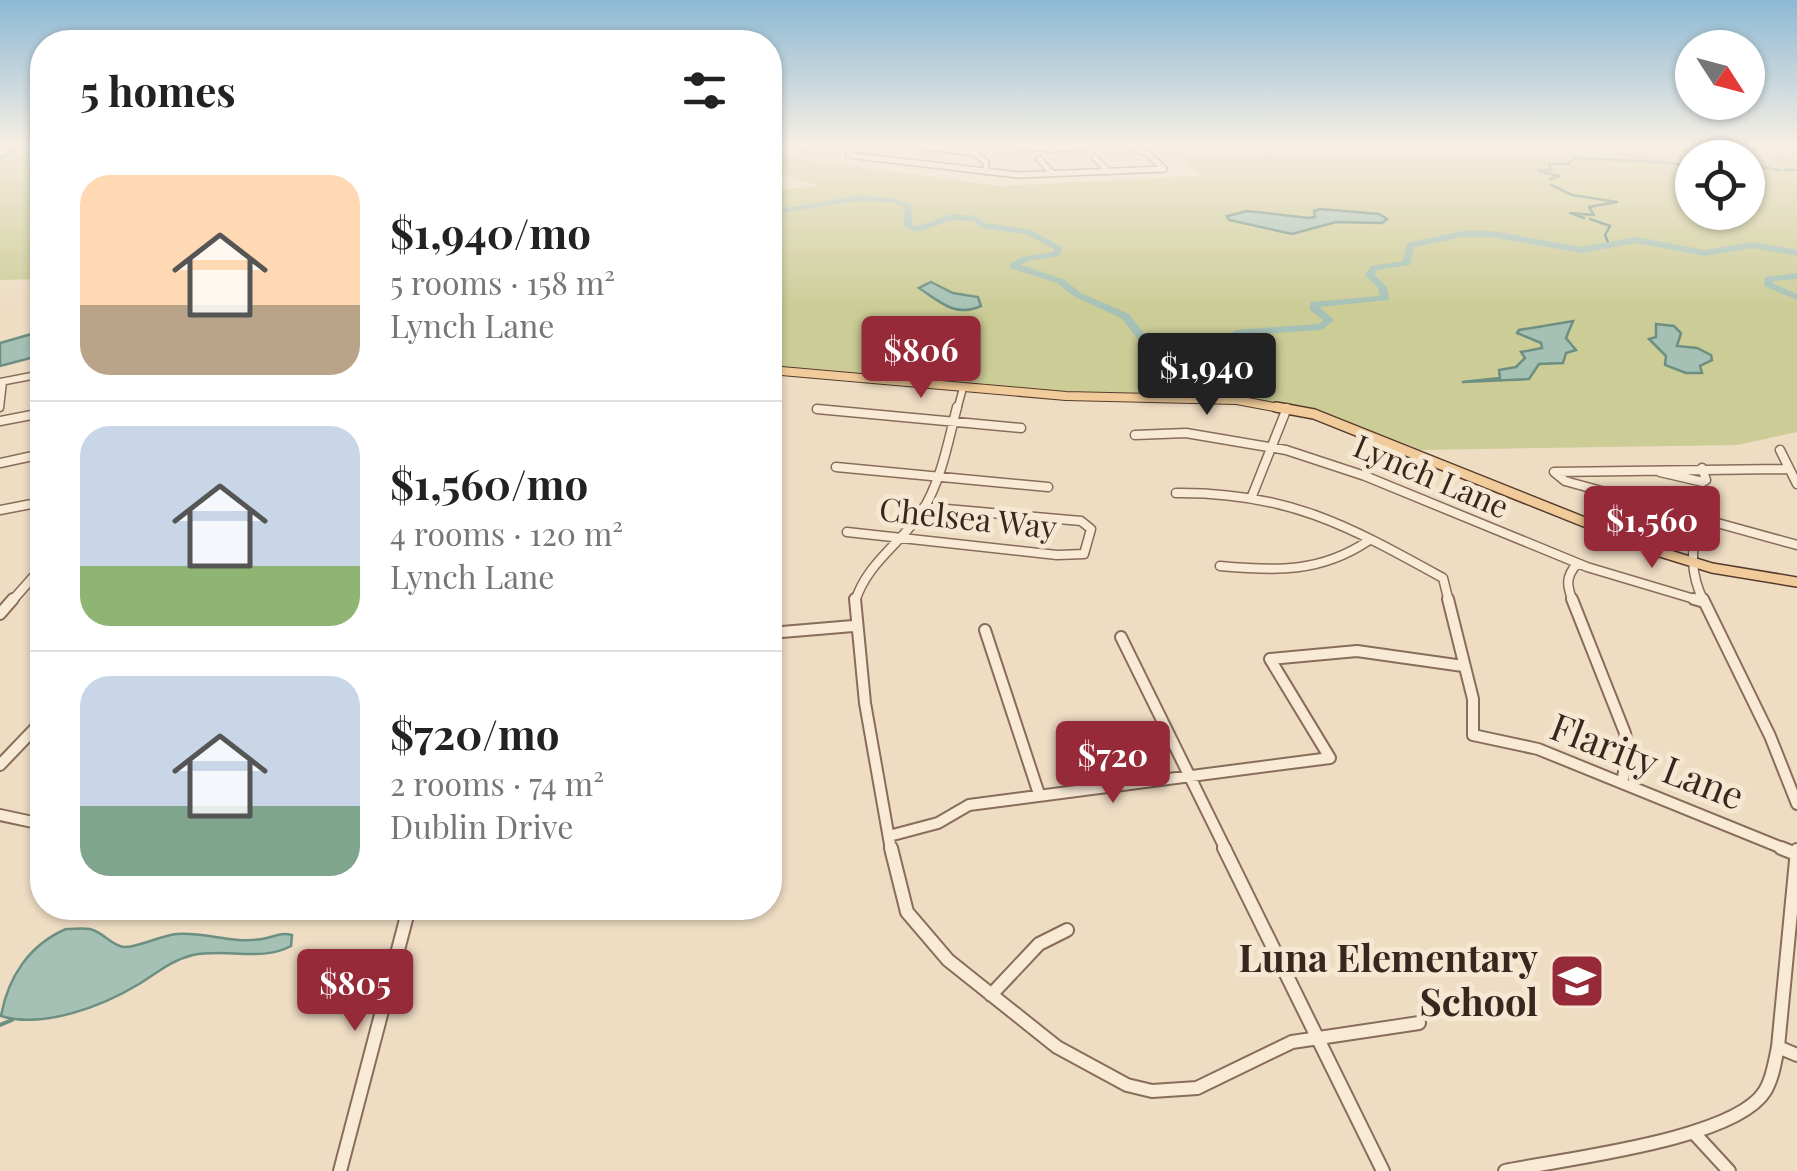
<!DOCTYPE html>
<meta charset="utf-8">
<style>
body{margin:0;font-family:"Playfair Display",serif;background:#f6f6f6;color:#222;height:100vh;display:flex;flex-direction:column;font-size:38px;white-space:nowrap}
*{box-sizing:border-box;margin:0}
p{font-size:32px;color:#767676}
.icon{flex:none;width:55px;height:55px;fill:none;stroke:currentColor;stroke-width:2;stroke-linecap:round;stroke-linejoin:round}
.map{position:relative;flex:1;overflow:hidden}
.details{position:absolute;left:30px;top:30px;width:752px;height:890px;display:flex;flex-direction:column;background:#fff;border-radius:40px;box-shadow:0 2px 8px #0004}
.details>*{flex:none}
.needle{width:65px;rotate:126deg}
.controls{position:absolute;left:1675px;top:30px;display:grid;gap:20px}
.controls a{display:grid;place-items:center;width:90px;height:90px;border-radius:50%;background:#fff;box-shadow:0 2px 8px #0004;font-size:50px}
.price{position:absolute;translate:-50% -85px;padding:0 22px;border-radius:10px;background:#972a38;color:#fff;font-size:32px;line-height:65px;filter:drop-shadow(0 2px 5px #0008)}
.price::after{content:'';position:absolute;left:50%;top:60px;width:30px;height:22px;margin-left:-15px;background:inherit;clip-path:polygon(0 0,100% 0,50% 100%)}
.price.on{background:#222;color:#fff}
ul{padding:0;list-style:none}
li{display:flex;align-items:center;gap:30px;height:250px;padding:0 50px}
li+li{border-top:2px solid #e0e0e0}
li span{display:grid;place-items:center;flex:none;width:280px;height:200px;border-radius:30px;color:#555}
li>.icon{margin-inline-start:auto}
span .icon{width:120px;height:120px;fill:#fffc;stroke-width:1}
li b{font-size:42px}
h2{display:flex;justify-content:space-between;align-items:center;height:120px;padding:0 50px;font-size:42px}
.map>svg:first-child{display:block}
</style>
<div class="map">
<svg width="1797" height="1171" viewBox="0 0 1797 1171">
<rect width="100%" height="100%" fill="#eedcc3"/>
<path fill="#cccc97" fill-rule="evenodd" d="M0,145H42V279L0,280Z
M1167,145H1672L1692,150L1698,145L1797,146V432L1737,445L1421,450L1319,410L1228,397L1065,393L770,366V191L818,186L770,170V151L805,160L999,186L1201,176ZM1692,158H1748V212H1692Z"/>
<path fill="#a5c1b5" stroke="#6c8f82" stroke-width="2.5" d="M1320,209L1379,214L1387,219L1382,223L1336,222L1292,234L1229,220L1227,216L1247,211L1309,218L1315,217L1314,211Z
M931,282L953,293L978,297L981,306C955,318 939,301 919,288Z
M1573,321L1566,338L1576,350L1566,353L1563,363L1539,364L1529,379L1462,382L1500,378L1499,370L1516,367L1525,358L1521,352L1542,348L1541,343L1517,333L1519,330Z
M1656,324L1674,326L1681,333L1677,346L1697,348L1711,355L1712,360L1700,366L1702,373H1686L1665,365L1666,356L1649,339L1656,337Z
M42,331V355L0,366V343Z
M66,929C74,929 83,928 90,929C103,932 112,946 124,947C136,948 162,935 177,934C206,932 233,944 262,939C274,937 280,932 292,935L291,946C262,962 226,948 193,955C172,960 157,973 139,984C103,1006 43,1029 1,1016C8,977 29,945 66,929Z"/>
<g fill="none" stroke-linecap="round" stroke-linejoin="round">
<path stroke="#6c8f82" stroke-width="2.5" d="M0,159L14,150L13,145
M1644,161L1692,165
M1569,162L1576,158L1641,161
M1748,165L1780,170
M1784,170H1797
M1541,172L1538,170H1551L1549,164H1569
M1543,172L1559,176L1550,179
M1551,185L1572,195L1617,202L1589,207L1594,215L1570,213L1584,218
M1590,219L1610,226L1605,235L1610,247"/>
<path stroke="#6c8f82" stroke-width="4" d="M0,1025L12,1020"/>
<path fill="#a5c1b5" fill-rule="evenodd" d="M856,196L891,198L911,204L912,225L917,226L952,214L975,216L985,223L1031,230L1063,248L1059,256L1028,261L1021,265L1063,279L1081,293L1129,314L1156,348L1216,367L1238,368L1243,364L1226,338L1235,330L1319,324L1323,320L1310,310V302L1380,296L1378,288L1365,275L1371,266L1403,261L1407,243L1463,231H1492L1582,247L1636,237L1705,250L1753,242L1797,250V256L1753,248L1705,256L1636,243L1582,253L1492,237H1463L1414,247L1410,265L1377,270L1375,275L1387,287L1389,300L1319,307L1334,320L1322,330L1242,335L1237,339L1254,364L1241,375L1211,372L1148,352L1121,318L1075,297L1057,283L1010,268V264L1022,257L1053,252L1054,249L1026,234L982,228L973,221L953,220L917,232L904,226V207L890,202L856,201L770,215V211Z
M1797,273V279L1773,281L1774,284L1797,294V300L1764,286L1765,277Z"/>
<g stroke="#886d5a" stroke-width="8">
<path id="minor-far4" d="M855,145L848,155L1019,175L1164,169
M913,145L974,153L986,162V172
M997,145L1051,149L1100,145
M1125,145L1148,154L1164,169
M800,147L814,145
M1094,157L1109,172
M1039,159L1053,174
M770,184L777,186"/>
</g>
<g stroke="#886d5a" stroke-width="9">
<path id="minor-far3" d="M0,382L42,374
M0,408L3,382
M817,409L824,410
M957,410L963,388"/>
</g>
<g stroke="#886d5a" stroke-width="11">
<path id="minor-far2" d="M817,409L1021,428
M0,421L42,413
M1135,435L1186,433L1286,450L1365,476L1587,567L1701,601
M1780,450L1797,484
M0,463L42,454
M836,467L1048,487
M1789,469L1554,472L1565,481L1797,545
M1660,472L1703,482L1706,480L1702,468
M1176,493C1288,492 1347,525 1443,578L1449,602
M1252,496L1287,408
M0,510L42,502
M1697,519C1692,551 1689,572 1704,602
M847,532L1057,555L1084,554L1091,529L1081,521L924,507
M1220,566C1276,571 1320,573 1368,541
M11,602L42,567
M855,602C866,564 900,544 921,513C941,482 948,442 957,407
M1573,602C1567,586 1565,577 1577,564"/>
</g>
<g stroke="#886d5a" stroke-width="14">
<path id="minor-far1" d="M855,599L865,703L891,850
M1448,599L1473,699V735L1538,749L1787,850
M1572,599L1625,733L1628,750L1622,783
M1694,599L1701,601
M1703,599L1770,736L1797,804
M0,614L13,599
M985,630L1039,794
M770,633L853,626
M1121,637L1226,850
M0,765L42,721
M0,815L42,824
M889,836L938,823L969,805L1330,758L1270,659L1357,651L1463,666"/>
</g>
<g stroke="#886d5a" stroke-width="16">
<path id="minor" d="M891,848L907,912L948,960L1057,1047L1127,1085L1152,1091L1197,1088L1292,1042L1419,1023
M1224,848L1383,1171
M1781,848L1796,854
M991,995L1039,944L1067,930
M1778,1047L1797,1055
M1694,1133L1729,1171
M340,1171L409,908
M1505,1171C1563,1159 1735,1140 1765,1091C1773,1078 1775,1061 1778,1047L1797,850"/>
</g>
<g stroke="#563c2e" stroke-width="10">
<path id="major-far1" d="M770,370L1066,396L1237,400L1290,410"/>
</g>
<g stroke="#563c2e" stroke-width="12">
<path id="major" d="M1276,407L1314,414L1657,551L1712,568L1797,582"/>
</g>
<use href="#minor-far4" stroke="#f9ead6" stroke-width="5"/>
<use href="#minor-far3" stroke="#f9ead6" stroke-width="6"/>
<use href="#minor-far2" stroke="#f9ead6" stroke-width="8"/>
<use href="#minor-far1" stroke="#f9ead6" stroke-width="10"/>
<use href="#minor" stroke="#f9ead6" stroke-width="12"/>
<use href="#major-far1" stroke="#f1cc9a" stroke-width="8"/>
<use href="#major" stroke="#f1cc9a" stroke-width="9"/>
</g>
<linearGradient id="sky" x2="0" y2="1"><stop stop-color="#8db9d4"/><stop offset="0.47" stop-color="#f7efe4"/><stop offset="1" stop-color="#f7efe4" stop-opacity="0"/></linearGradient>
<rect width="1797" height="309" fill="url(#sky)"/>
<defs>
<g id="school-square" transform="scale(2.875)"><rect x="-9" y="-9" width="18" height="18" rx="4" fill="#972a38" stroke="#f5e7d2"/><path d="M0-5L7-2L0 1L-7-2ZM-4 1L0 2.5L4 1V4Q0 6-4 4Z" fill="#fff"/></g>
</defs>
<g fill-rule="evenodd">
<use href="#school-square" x="1577" y="981"/>
</g>
<g text-anchor="middle" stroke-width="10" stroke-linejoin="round" paint-order="stroke">
<g font-size="32" fill="#38271e" stroke="#f5e7d2">
<text transform="translate(1431 477) rotate(23)" y="11">Lynch Lane</text>
<text transform="translate(968 519) rotate(6)" y="11">Chelsea Way</text>
</g>
<g font-size="38" fill="#38271e" stroke="#f5e7d2">
<text transform="translate(1647 762) rotate(21)" y="13">Flarity Lane</text>
</g>
<g font-size="38" font-weight="bold" fill="#38271e" stroke="#f5e7d2" text-anchor="end">
<text x="1538" y="972">Luna Elementary<tspan x="1538" dy="44">School</tspan></text>
</g>
</g>
</svg>
<div class="controls">
<a><svg class="needle" viewBox="-14 -14 28 28"><path d="M0-13l5 13h-10z" fill="#e53935"/><path d="M0 13l5-13h-10z" fill="#767676"/></svg></a>
<a><svg class="icon" aria-label="locate" viewBox="0 0 24 24"><circle cx="12" cy="12" r="6"/><path d="M12 2v4M12 18v4M2 12h4M18 12h4"/></svg></a>
</div>
<b class="price" style="left:921px;top:401px">$806</b>
<b class="price on" style="left:1207px;top:418px">$1,940</b>
<b class="price" style="left:1652px;top:571px">$1,560</b>
<b class="price" style="left:1113px;top:806px">$720</b>
<b class="price" style="left:355px;top:1034px">$805</b>
<section class="details">
<h2>5 homes<svg class="icon" aria-label="filters" viewBox="0 0 24 24"><path d="M4 7h16M4 17h16"/><circle cx="9" cy="7" r="2"/><circle cx="15" cy="17" r="2"/></svg></h2>
<ul>
<li><span style="background:linear-gradient(#ffd9b3 65%,#b9a48a 0)"><svg class="icon" aria-label="home" viewBox="0 0 24 24"><path d="M3 11l9-7 9 7M6 9v11h12V9"/></svg></span><div><b>$1,940/mo</b><p>5 rooms · 158 m²</p><p>Lynch Lane</p></div></li>
<li><span style="background:linear-gradient(#c9d6e8 70%,#8fb573 0)"><svg class="icon" aria-label="home" viewBox="0 0 24 24"><path d="M3 11l9-7 9 7M6 9v11h12V9"/></svg></span><div><b>$1,560/mo</b><p>4 rooms · 120 m²</p><p>Lynch Lane</p></div></li>
<li><span style="background:linear-gradient(#c9d6e8 65%,#7fa58c 0)"><svg class="icon" aria-label="home" viewBox="0 0 24 24"><path d="M3 11l9-7 9 7M6 9v11h12V9"/></svg></span><div><b>$720/mo</b><p>2 rooms · 74 m²</p><p>Dublin Drive</p></div></li>
</ul>
</section>
</div>
